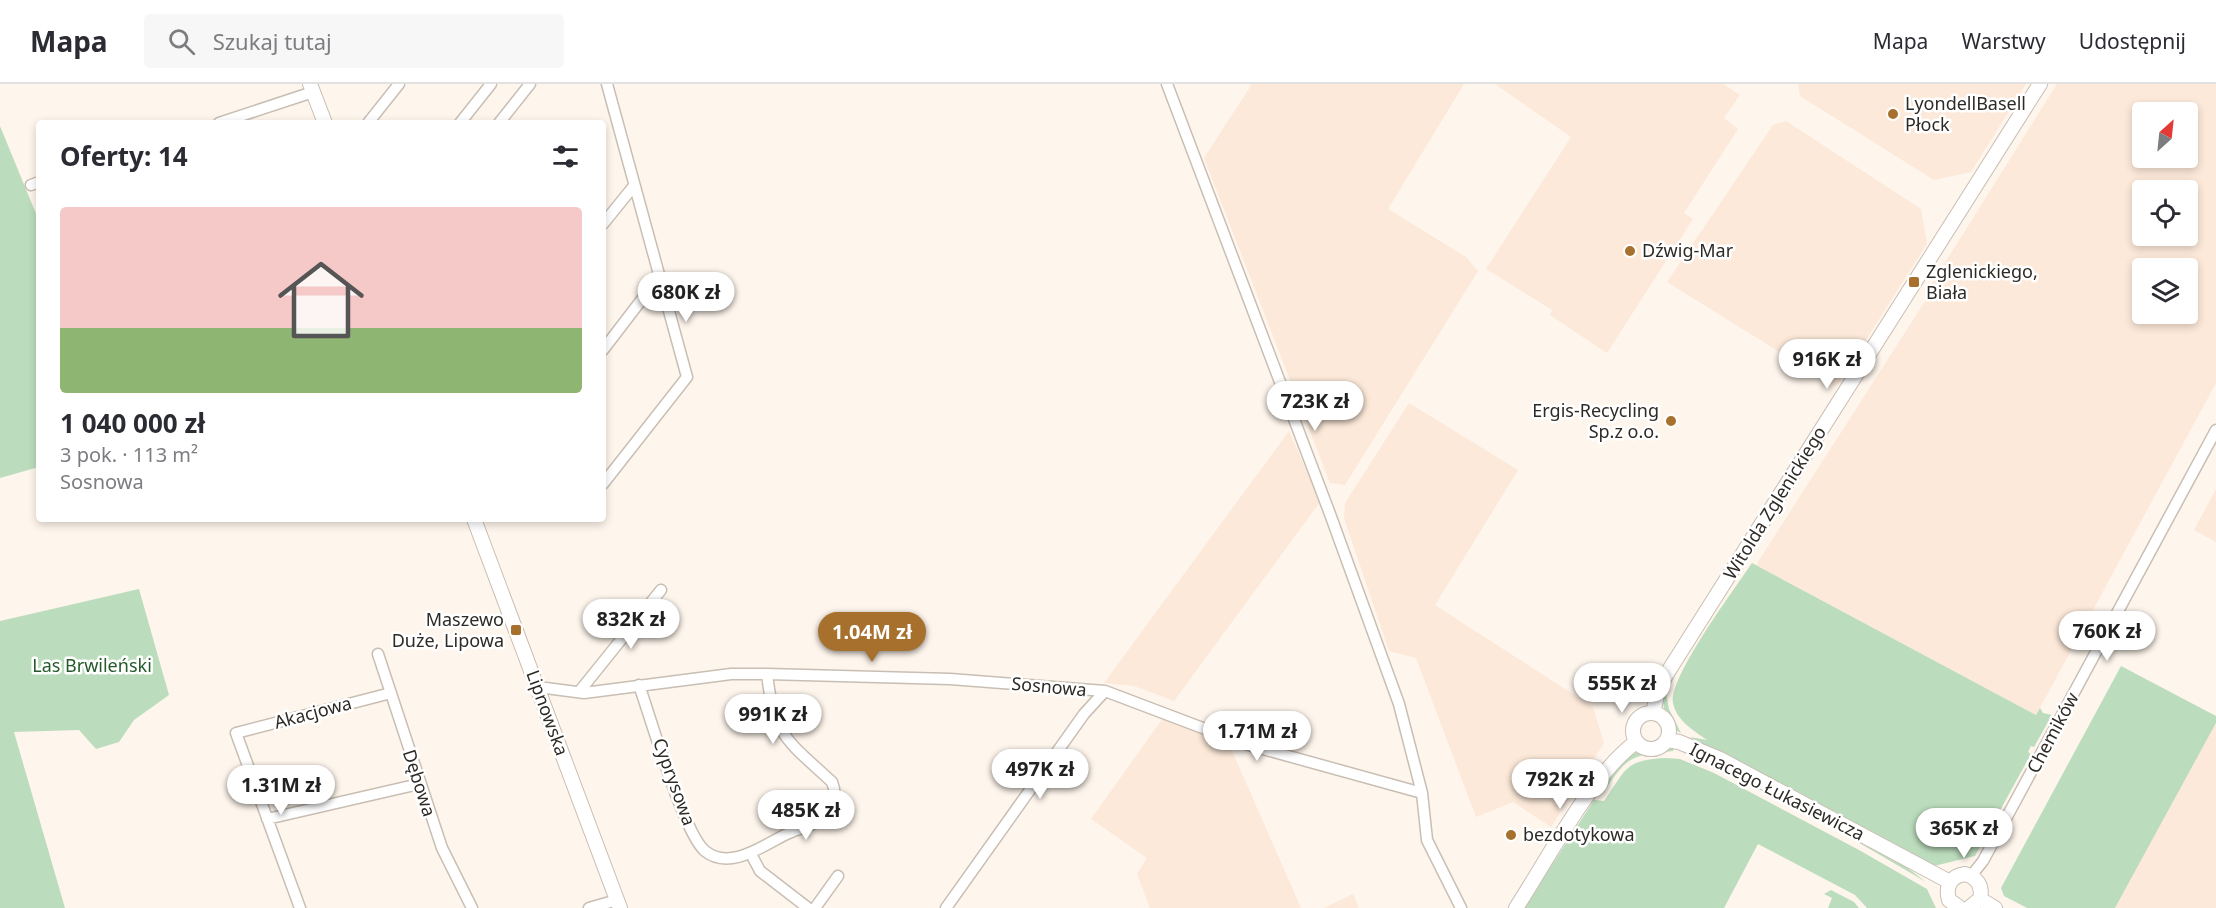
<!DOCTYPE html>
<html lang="pl">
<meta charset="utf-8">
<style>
body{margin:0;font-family:"Noto Sans",sans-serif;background:#f7f7f7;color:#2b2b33;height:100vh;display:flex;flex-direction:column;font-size:22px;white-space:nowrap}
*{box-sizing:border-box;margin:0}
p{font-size:20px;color:#7c7c81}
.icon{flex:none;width:33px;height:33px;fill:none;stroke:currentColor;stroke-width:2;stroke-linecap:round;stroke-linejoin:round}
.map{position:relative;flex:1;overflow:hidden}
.panel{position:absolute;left:36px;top:36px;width:570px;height:402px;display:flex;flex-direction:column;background:#fff;border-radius:6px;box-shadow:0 3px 9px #0003}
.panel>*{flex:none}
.needle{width:39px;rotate:27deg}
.buttons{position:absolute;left:2132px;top:18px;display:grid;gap:12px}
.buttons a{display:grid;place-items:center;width:66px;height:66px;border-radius:6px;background:#fff;box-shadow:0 3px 9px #0003;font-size:30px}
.price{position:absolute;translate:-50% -51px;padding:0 14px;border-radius:21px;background:#fff;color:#222;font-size:20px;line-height:39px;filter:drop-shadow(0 2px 3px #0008)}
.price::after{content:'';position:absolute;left:50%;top:36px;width:18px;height:14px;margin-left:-9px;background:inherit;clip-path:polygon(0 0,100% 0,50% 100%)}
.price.current{background:#a7702c;color:#fff}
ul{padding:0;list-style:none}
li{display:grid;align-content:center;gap:12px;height:318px;padding:0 24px}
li+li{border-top:2px solid #e1e1e2}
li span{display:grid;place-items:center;height:186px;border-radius:6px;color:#555}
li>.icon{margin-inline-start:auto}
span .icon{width:108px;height:108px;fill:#fffc;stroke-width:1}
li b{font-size:26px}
h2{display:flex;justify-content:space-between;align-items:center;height:72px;padding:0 24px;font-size:26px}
header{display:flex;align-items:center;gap:36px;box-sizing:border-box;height:84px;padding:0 30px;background:#fff;border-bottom:2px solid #e1e1e2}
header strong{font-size:28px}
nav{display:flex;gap:33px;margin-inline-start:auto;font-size:21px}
.search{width:420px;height:54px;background:#f7f7f7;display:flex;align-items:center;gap:15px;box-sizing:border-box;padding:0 21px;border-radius:6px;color:#7c7c81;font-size:22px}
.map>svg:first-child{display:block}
</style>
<header>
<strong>Mapa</strong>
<div class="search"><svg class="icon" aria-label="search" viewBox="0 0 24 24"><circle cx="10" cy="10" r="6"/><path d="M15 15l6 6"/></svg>Szukaj tutaj</div>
<nav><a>Mapa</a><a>Warstwy</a><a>Udostępnij</a></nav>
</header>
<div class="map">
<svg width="2216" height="824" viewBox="0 0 2216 824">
<rect width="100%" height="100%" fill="#fef5ec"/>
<path fill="#fce9d9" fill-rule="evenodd" d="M1252,0H1464L1388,125L1466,173L1478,187L1345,401L1330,399L1204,74Z
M1495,0H1723L1740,11L1724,34L1738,45L1684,129L1693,135L1607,269L1550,231L1552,226L1486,185L1571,53Z
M1798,0H2026L1971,88L1934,96L1800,12Z
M2057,0H2216V299L2036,631L1756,481L1929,211L1926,209ZM2142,28H2187V74H2142ZM2142,106H2187V152H2142ZM2142,184H2187V230H2142Z
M1786,37L1921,125L1927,160L1836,303L1667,198L1773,41Z
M1409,319L1518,386L1435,521L1593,623L1604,659L1551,743L1513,718L1476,733L1416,574L1389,567L1344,434L1345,419Z
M1289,347L1320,418L1174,617L1134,602L1104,599Z
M2216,405V458L2194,446Z
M1163,634L1229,660L1301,824H1150L1137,790L1147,774L1091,735Z
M2216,639V824H2115Z
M1353,810L1359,824H1324Z"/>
<path fill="#bcddbd" d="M0,42L39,137V383L0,394Z
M1752,479L2036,631L2040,624L2043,629L2052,631L2034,663L2031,662L2028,668L2031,670L1975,772L1934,782L1904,768L1690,653L1707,656C1694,647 1676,636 1673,619C1668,594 1736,503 1752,479Z
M139,505L169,611L134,636L119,658L96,665L79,646L14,648L65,824H0V537Z
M1685,573L1666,609L1669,625L1681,649C1674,646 1671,641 1668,635C1655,612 1672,592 1685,573Z
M2121,582L2216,632V639L2115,824H2027L2004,812L2001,804Z
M1674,664L1673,667C1629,672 1628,672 1603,709L1596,710L1629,672L1637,668L1652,669Z
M1685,668L1720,682L1827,739L1826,741L1720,683Z
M1666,674L1680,675L1714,689L1859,766L1927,805L1936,824H1867L1855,811L1758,760L1724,824H1524L1594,716L1604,717C1627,684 1625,676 1666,674Z
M1852,753L1901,779L1926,798L1851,754Z
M1831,806L1854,818L1859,824H1828L1832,814L1824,810Z"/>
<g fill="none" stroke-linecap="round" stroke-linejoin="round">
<g stroke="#c9beb3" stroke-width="13">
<path id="street" d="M1167,0L1330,430L1399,620L1422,709L1427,756L1461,824
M219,39L313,8
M368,39L399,0
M460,39L491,0
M499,39L530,0
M31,101L39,98
M603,140L633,103
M603,266L659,193
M603,400L687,293L607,0
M378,570L442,764L472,824
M639,601C650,632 684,750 705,767C731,788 766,759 789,749C800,744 814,741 823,734C835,725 837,710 832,698C788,657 774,653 767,590
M538,603L584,609L731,590H767L950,595L1105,607L1245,660L1422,709
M579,608L661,506
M267,735L419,700
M751,770L760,787L808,824
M1971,792L1983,777L2216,346
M300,824L236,649L391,609
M589,824L617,816
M815,824L838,792
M946,824L1084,630L1105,607"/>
</g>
<g stroke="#c9beb3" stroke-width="16">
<path id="secondary" d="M310,0L325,39
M474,435L620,824
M1633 647a18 18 0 1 1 36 0a18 18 0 1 1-36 0Z
M1653,629L1659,602L2040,0
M1667,656L1679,658L1720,675L1950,798
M1980,815L1995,824
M1516,824C1548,775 1591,691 1636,658
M1960,824L1949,816C1945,802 1951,792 1965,790C1977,793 1983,802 1980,815L1969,824"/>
</g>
<use href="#street" stroke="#fff" stroke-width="10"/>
<use href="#secondary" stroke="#fff" stroke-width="14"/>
</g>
<g fill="#a7702c" stroke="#fff" stroke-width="2">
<circle cx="1893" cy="30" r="6"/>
<circle cx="1630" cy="167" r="6"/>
<rect x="1908" y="192" width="12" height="12" rx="3"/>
<circle cx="1671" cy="337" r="6"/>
<rect x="510" y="540" width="12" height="12" rx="3"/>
<circle cx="1511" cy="751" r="6"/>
</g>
<g text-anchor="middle" stroke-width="5" stroke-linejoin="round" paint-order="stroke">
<g font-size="18" fill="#2e2a26" stroke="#fff" text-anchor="start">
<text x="1905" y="26">LyondellBasell<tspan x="1905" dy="21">Płock</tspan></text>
<text x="1642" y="173">Dźwig-Mar</text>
<text x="1926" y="194">Zglenickiego,<tspan x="1926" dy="21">Biała</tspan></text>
<text x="1659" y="333" text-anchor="end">Ergis-Recycling<tspan x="1659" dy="21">Sp.z o.o.</tspan></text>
<text x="504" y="542" text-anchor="end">Maszewo<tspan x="504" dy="21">Duże, Lipowa</tspan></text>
<text x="1523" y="757">bezdotykowa</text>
</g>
<g font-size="18" fill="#2e2a26" stroke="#fff">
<text transform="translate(1775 419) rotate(-58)" y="6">Witolda Zglenickiego</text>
<text transform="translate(1049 603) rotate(5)" y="6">Sosnowa</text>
<text transform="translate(313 629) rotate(-15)" y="6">Akacjowa</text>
<text transform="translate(547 629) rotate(70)" y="6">Lipnowska</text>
<text transform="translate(2053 649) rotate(-62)" y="6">Chemików</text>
<text transform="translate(674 698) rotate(70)" y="6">Cyprysowa</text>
<text transform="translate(419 699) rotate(72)" y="6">Dębowa</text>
<text transform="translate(1777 708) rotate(27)" y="6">Ignacego Łukasiewicza</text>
</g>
<g font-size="18" fill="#24592a" stroke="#fff">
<text x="92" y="588">Las Brwileński</text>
</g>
</g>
</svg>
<div class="buttons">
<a><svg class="needle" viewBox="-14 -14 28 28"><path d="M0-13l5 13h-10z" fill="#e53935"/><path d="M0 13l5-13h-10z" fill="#7c7c81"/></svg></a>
<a><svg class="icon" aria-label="locate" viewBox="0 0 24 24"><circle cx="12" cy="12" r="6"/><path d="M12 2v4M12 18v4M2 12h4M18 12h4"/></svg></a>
<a><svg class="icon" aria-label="layers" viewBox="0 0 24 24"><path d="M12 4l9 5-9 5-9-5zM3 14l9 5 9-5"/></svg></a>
</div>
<b class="price" style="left:686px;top:239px">680K zł</b>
<b class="price" style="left:1827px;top:306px">916K zł</b>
<b class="price" style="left:1315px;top:348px">723K zł</b>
<b class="price" style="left:631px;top:566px">832K zł</b>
<b class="price" style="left:2107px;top:578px">760K zł</b>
<b class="price current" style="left:872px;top:579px">1.04M zł</b>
<b class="price" style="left:1622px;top:630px">555K zł</b>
<b class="price" style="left:773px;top:661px">991K zł</b>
<b class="price" style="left:1257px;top:678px">1.71M zł</b>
<b class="price" style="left:1040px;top:716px">497K zł</b>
<b class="price" style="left:1560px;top:726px">792K zł</b>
<b class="price" style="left:281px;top:732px">1.31M zł</b>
<b class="price" style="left:806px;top:757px">485K zł</b>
<b class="price" style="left:1964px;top:775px">365K zł</b>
<section class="panel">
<h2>Oferty: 14<svg class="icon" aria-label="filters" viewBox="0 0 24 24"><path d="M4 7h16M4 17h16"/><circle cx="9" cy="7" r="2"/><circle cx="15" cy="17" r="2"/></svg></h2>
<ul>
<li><span style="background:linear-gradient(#f6c9c9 65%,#8fb573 0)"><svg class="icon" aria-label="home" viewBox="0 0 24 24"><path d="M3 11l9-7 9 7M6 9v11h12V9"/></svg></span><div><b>1 040 000 zł</b><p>3 pok. · 113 m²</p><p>Sosnowa</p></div></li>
</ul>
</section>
</div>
